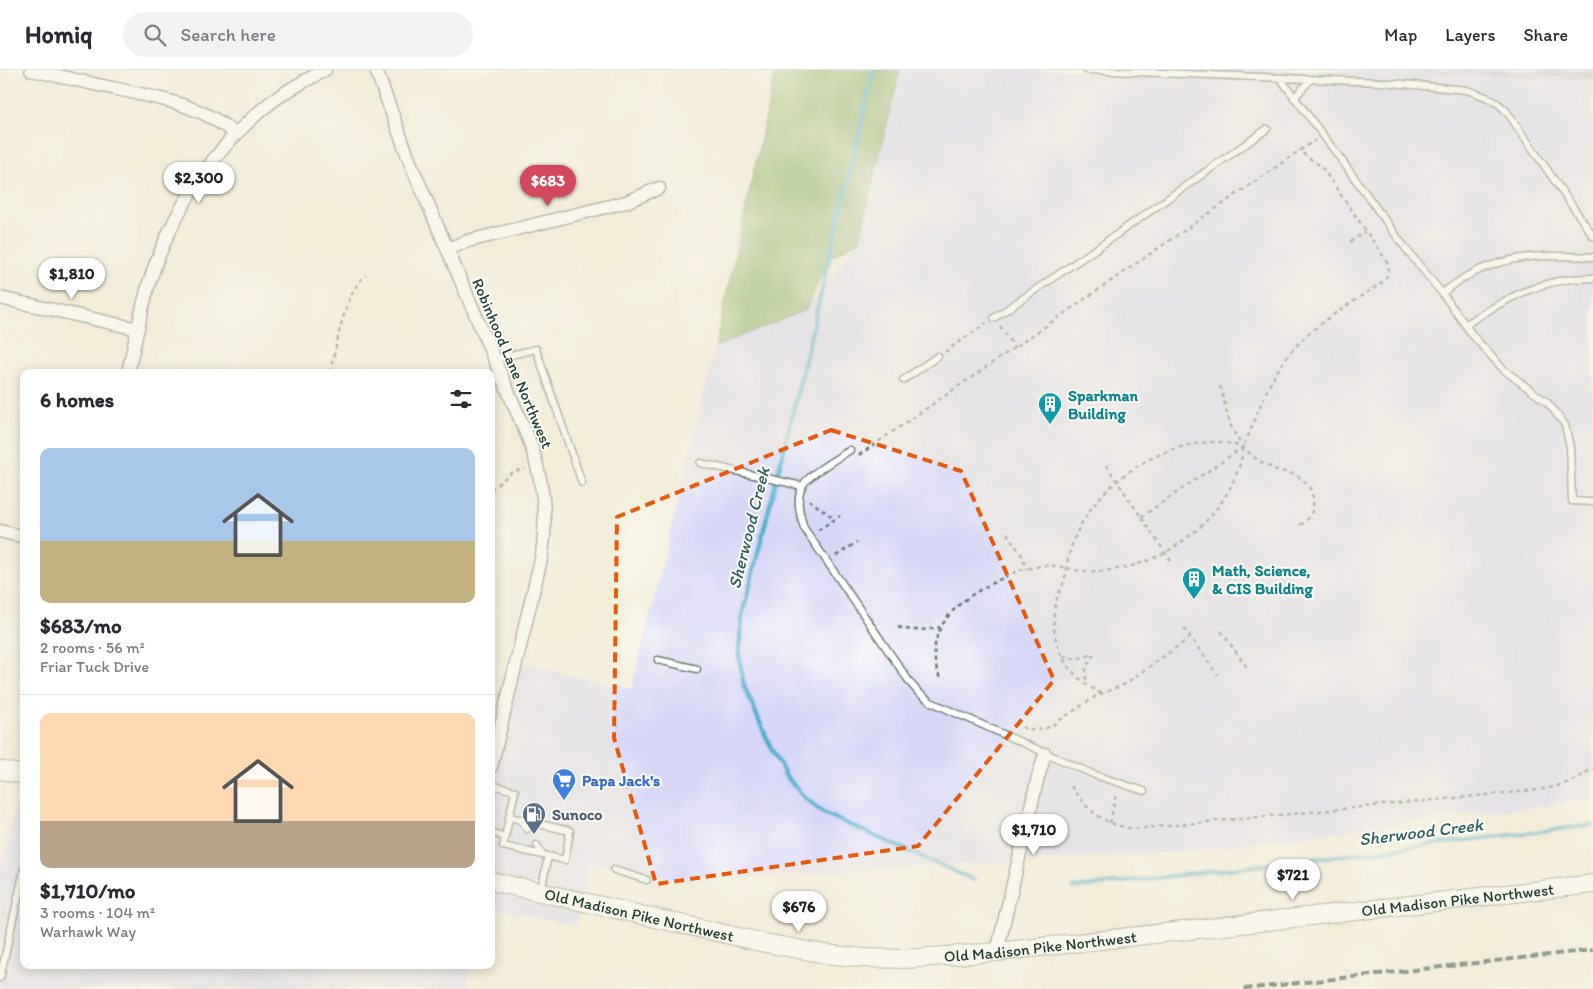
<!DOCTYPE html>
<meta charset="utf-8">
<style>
body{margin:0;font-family:Itim,sans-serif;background:#f2f2f3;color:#2b2b33;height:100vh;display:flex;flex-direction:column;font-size:19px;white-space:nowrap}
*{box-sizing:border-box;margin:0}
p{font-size:16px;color:#7c7c81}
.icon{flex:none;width:28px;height:28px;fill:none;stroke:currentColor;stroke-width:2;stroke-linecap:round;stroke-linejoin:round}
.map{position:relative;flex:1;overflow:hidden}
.panel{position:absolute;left:20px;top:299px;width:475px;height:600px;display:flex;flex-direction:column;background:#fff;border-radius:10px;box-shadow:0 2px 12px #0003}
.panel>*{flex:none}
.price{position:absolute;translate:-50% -42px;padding:0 11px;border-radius:18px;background:#fff;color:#222;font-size:16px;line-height:32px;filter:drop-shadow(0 1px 2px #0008)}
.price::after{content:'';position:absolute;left:50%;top:30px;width:15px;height:11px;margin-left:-8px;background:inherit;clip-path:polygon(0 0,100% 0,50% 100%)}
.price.selected{background:#d1495b;color:#fff}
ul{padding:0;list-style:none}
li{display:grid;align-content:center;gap:10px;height:265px;padding:0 20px}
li+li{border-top:1px solid #e1e1e2}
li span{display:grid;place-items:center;height:155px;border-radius:10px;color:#555}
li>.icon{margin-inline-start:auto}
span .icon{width:90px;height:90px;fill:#fffc;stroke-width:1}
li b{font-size:21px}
h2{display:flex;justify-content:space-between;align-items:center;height:60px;padding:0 20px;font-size:21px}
header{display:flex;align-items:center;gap:30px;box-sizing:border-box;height:70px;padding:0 25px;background:#fff;border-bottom:1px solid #e1e1e2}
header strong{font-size:24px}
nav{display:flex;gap:28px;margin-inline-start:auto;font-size:18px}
.search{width:350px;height:45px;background:#f2f2f3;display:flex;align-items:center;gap:12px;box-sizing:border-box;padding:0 18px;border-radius:28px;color:#7c7c81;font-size:19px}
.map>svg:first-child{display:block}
</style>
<header>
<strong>Homiq</strong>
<div class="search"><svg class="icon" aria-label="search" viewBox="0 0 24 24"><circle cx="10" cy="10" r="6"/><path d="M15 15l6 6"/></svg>Search here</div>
<nav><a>Map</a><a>Layers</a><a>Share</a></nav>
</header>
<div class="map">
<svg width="1593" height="919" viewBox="0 0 1593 919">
<rect width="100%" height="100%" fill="#fdfcf7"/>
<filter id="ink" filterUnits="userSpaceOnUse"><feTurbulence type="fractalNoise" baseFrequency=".02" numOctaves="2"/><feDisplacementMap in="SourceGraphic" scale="10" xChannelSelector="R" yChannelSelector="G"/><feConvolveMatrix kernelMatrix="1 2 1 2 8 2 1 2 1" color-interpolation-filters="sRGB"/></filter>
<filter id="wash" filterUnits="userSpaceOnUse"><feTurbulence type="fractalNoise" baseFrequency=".0096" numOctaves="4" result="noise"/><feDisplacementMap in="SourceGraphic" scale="20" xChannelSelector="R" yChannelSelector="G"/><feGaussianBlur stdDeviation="1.12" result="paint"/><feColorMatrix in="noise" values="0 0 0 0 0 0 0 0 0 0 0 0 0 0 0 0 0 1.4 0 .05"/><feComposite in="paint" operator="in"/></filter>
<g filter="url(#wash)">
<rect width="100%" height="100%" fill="#f3edd8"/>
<path fill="#d7d7f8" d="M900,0H1361L1593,9V729L1179,782L683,811L590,792L575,856L491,837V665L508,590L632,619L715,277L806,240L859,171Z
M17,730L24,732V895H471L466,919H0V802Z"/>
<path fill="#bfc2dd" d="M1361,0H1593V9Z"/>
<path fill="#8bb268" stroke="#55784e" d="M776,0H900L859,171L830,187L806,240L715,277Z"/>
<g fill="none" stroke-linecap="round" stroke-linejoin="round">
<path stroke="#4cadcb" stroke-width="4.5" d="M874,0L785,375L742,546L739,585L744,616L772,680L786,706L804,727L823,743L974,810
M1073,818L1593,755"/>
</g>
</g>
<g filter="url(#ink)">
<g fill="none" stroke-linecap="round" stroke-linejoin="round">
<g stroke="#697b6d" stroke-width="9">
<path id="lane" d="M1086,0L1381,12L1467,20C1482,25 1497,30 1507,42L1593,166
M1280,8L1340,88L1406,179L1442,223L1474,267L1504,300L1548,333L1565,355L1570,377L1572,431L1593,432
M1294,28L1311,9
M1442,223C1451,217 1461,209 1471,204C1511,183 1549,185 1593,187
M994,248L1100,176L1267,59
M1465,255C1507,228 1542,207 1593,208
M494,289L536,279L582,413
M903,310L938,286
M850,380C838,388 809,404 803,415C795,428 800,445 804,458L911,614L919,623L931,632L1095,705L1144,721
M700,393L802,416
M658,590L697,599
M491,715L515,721L503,776L565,790L570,761L509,747
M521,749L527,759
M491,762L505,767
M537,775L543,785
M614,800L647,810
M541,822L548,786
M0,908L24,800"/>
</g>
<g stroke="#697b6d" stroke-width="15">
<path id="street" d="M31,0C60,6 88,13 117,19C158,28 204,35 236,65
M376,0L410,92L529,370C543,408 548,445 542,485L491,697
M447,179L468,171L626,132L659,118
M0,228L138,259
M128,302C135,272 141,240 150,210C172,142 213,78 270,33C287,20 306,10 325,0
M0,461L24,467
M997,882L1037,711L1045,684"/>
</g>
<g stroke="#697b6d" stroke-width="20">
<g id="secondary">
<path d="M0,700L24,705"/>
<path id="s1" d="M491,811L765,873L825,884L864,888L906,889L997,882L1593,814"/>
</g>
</g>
<path stroke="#697b6d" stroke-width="2.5" stroke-dasharray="4 4" stroke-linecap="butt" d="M1350,172L1365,162
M1000,256L1015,278
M945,282L986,253
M330,302C337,276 344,222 366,205
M1220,316C1227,338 1227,357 1243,376C1251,387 1265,395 1277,400C1284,402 1292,403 1299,407C1314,416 1318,437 1307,450C1304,453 1300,455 1297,457
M859,385L1315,70
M1106,395L1173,494
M491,420L511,403L525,398
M809,430L835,449
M1141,447L1243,377
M818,460L840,446
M1007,463L1023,487L1026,499
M836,486L857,472
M898,557C913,562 925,560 940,557
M1184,558L1218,605
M1221,561L1248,599
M1063,586C1074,590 1083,588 1094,584L1086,598V614
M940,608C920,562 957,530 995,512C1004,507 1015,501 1026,499C1035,497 1047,494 1056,496C1065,497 1073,500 1082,501C1110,503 1141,496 1166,482C1195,465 1219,442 1233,412C1236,405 1239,398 1241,391C1242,386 1242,381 1243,376C1245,371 1248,367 1250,362C1260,336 1269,311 1286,288C1311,255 1348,236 1381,213C1389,206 1390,199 1386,190L1321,96L1299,81
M1101,624C1092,618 1082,612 1074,603C1056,584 1050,558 1056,532C1058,524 1063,516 1065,507C1067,501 1067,495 1068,489C1070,479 1074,469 1078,460C1103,410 1160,372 1217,372C1226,372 1234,375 1243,377
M1022,657C1033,661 1041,661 1051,656L1096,626L1125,614L1191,567
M1071,716C1088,742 1103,754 1134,759L1538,720C1562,716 1573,712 1593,698
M1110,753L1116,725"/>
<use href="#lane" stroke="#fff" stroke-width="6"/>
<use href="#street" stroke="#fff" stroke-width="12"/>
<use href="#secondary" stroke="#fff" stroke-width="18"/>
<path stroke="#1f3d34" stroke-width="4" stroke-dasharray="8 4" stroke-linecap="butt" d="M1244,919L1593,880"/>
</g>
</g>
<path d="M0 0H1593V919H0ZM831,360L961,401L1054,610L918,776L656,814L614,668L617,447Z" fill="#f3edd8" fill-opacity=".55" fill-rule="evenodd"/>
<path fill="none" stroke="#e8590c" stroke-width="4" stroke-dasharray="10 6" stroke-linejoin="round" d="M831,360L961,401L1054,610L918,776L656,814L614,668L617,447Z"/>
<defs>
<g id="building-pin" transform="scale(1.25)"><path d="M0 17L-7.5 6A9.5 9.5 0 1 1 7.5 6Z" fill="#0f9aa8" stroke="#fdfcf7"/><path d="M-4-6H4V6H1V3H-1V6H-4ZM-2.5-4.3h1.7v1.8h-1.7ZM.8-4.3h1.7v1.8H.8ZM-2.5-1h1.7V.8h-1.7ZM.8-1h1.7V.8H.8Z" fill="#fff"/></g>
<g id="supermarket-pin" transform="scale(1.25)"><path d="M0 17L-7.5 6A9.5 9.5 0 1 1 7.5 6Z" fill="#3f7fe0" stroke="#fdfcf7"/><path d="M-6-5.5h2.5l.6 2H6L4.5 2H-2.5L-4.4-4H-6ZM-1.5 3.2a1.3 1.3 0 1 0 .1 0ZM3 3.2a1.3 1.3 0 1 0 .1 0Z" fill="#fff"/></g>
<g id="fuel-pin" transform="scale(1.25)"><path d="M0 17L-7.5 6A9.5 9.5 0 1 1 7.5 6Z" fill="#5c6f8a" stroke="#fdfcf7"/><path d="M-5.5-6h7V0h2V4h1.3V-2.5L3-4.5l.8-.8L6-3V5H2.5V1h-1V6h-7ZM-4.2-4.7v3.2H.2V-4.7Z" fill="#fff"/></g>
</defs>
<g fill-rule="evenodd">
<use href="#building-pin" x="1050" y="334"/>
<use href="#building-pin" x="1194" y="509"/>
<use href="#supermarket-pin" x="564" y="710"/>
<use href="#fuel-pin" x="534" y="744"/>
</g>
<g text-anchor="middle" stroke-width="4" stroke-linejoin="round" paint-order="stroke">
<g font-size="16" fill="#1f3d34" stroke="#fdfcf7">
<text transform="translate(513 293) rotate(67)" y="6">Robinhood Lane Northwest</text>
<text dy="6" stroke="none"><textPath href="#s1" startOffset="978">Old Madison Pike Northwest</textPath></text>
<text dy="6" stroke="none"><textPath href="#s1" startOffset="152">Old Madison Pike Northwest</textPath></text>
<text dy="6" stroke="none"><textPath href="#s1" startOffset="558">Old Madison Pike Northwest</textPath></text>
</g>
<g font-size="16" font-weight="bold" fill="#0d838f" stroke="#fdfcf7" text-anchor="start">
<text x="1068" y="331">Sparkman<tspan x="1068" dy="18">Building</tspan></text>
<text x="1212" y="506">Math, Science,<tspan x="1212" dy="18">&amp; CIS Building</tspan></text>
</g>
<g font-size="16" font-weight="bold" fill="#366cbe" stroke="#fdfcf7" text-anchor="start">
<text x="582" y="716">Papa Jack's</text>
</g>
<g font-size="16" font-weight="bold" fill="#4e5e75" stroke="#fdfcf7" text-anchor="start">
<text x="552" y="750">Sunoco</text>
</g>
<g font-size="18" font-style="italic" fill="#2c5f61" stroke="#fdfcf7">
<text transform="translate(749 458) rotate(-76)" y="6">Sherwood Creek</text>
<text transform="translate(1421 762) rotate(-7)" y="6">Sherwood Creek</text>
</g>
</g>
</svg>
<b class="price" style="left:199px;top:134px">$2,300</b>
<b class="price selected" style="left:548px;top:137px">$683</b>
<b class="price" style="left:72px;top:230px">$1,810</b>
<b class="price" style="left:1034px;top:786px">$1,710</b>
<b class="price" style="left:1293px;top:831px">$721</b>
<b class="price" style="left:799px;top:863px">$676</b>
<section class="panel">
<h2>6 homes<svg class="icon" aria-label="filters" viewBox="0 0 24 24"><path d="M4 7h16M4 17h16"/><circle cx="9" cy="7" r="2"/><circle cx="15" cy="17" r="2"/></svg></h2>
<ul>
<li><span style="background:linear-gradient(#a9c7e8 60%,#c2b280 0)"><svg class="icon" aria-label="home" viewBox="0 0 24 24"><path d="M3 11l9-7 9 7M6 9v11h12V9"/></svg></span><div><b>$683/mo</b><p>2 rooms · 56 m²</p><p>Friar Tuck Drive</p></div></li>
<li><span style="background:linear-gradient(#ffd9b3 70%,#b9a48a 0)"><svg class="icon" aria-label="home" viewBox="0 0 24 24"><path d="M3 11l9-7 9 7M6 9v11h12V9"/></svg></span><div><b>$1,710/mo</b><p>3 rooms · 104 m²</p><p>Warhawk Way</p></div></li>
</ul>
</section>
</div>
